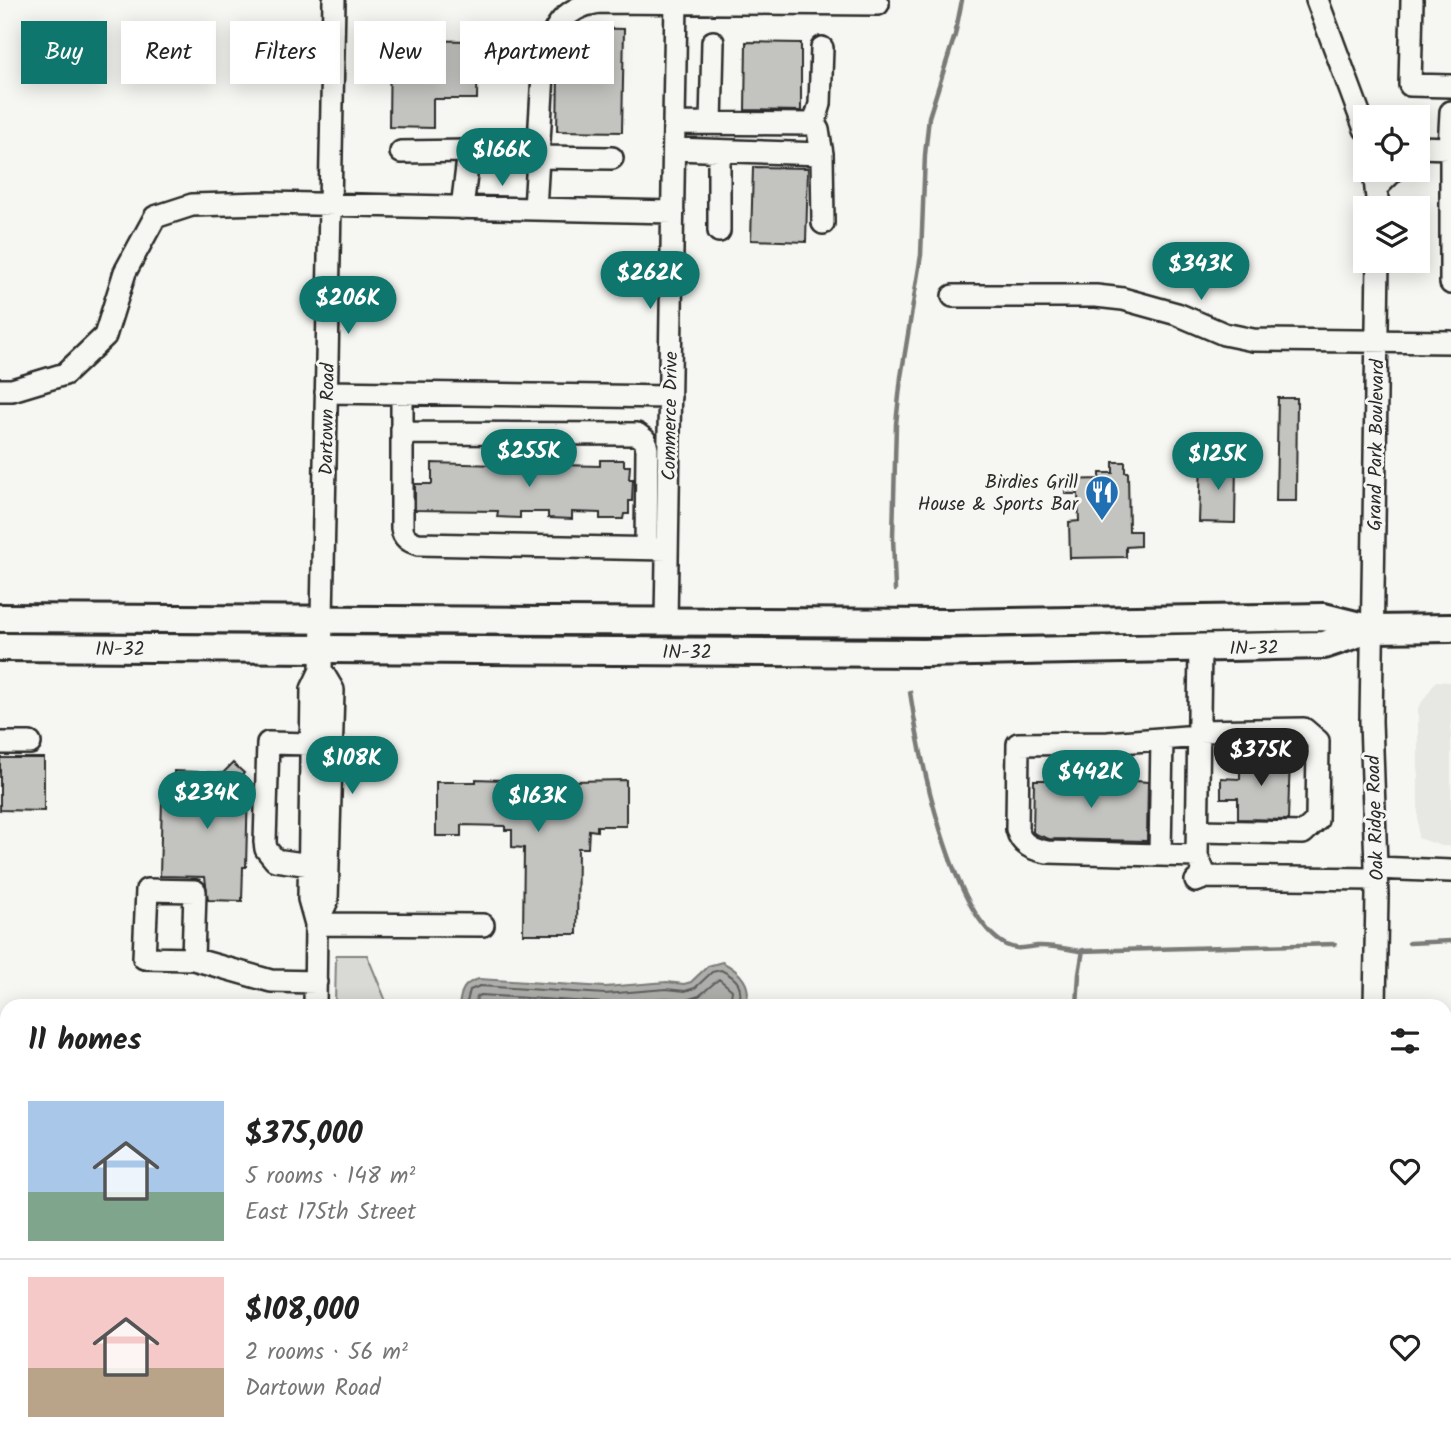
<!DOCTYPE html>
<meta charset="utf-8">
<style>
body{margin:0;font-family:Kalam,sans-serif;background:#f6f6f6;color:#222;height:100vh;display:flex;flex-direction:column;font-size:26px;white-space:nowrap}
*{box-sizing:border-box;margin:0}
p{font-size:23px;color:#767676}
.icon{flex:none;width:38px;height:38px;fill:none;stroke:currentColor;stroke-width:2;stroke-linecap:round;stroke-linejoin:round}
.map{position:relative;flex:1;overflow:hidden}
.drawer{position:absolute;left:0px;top:999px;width:1452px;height:450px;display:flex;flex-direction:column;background:#fff;border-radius:21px 21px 0 0;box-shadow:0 4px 18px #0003}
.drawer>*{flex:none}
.guide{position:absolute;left:21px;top:21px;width:700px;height:63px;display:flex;gap:14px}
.tools{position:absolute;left:1353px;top:105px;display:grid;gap:14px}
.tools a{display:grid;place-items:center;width:77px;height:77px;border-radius:0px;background:#fff;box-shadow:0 4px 18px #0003;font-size:35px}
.price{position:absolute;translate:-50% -60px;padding:0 16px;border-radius:24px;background:#0f766e;color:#fff;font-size:23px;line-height:46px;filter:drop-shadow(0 2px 4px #0008)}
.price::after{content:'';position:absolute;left:50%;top:42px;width:21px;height:16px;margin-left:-10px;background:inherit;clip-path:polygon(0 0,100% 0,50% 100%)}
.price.active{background:#222;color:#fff}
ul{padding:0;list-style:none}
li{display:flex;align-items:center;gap:21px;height:175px;padding:0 28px}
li+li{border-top:2px solid #e0e0e0}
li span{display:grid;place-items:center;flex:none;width:196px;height:140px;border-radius:0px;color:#555}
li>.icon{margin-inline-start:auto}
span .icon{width:84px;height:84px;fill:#fffc;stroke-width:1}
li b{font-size:30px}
h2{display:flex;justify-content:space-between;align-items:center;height:84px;padding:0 28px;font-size:30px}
.pill{padding:0 24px;border-radius:0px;background:#fff;box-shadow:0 4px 18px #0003;font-size:24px;line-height:63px}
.pill.active{background:#0f766e;color:#fff}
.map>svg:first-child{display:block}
</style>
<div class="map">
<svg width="1451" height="1448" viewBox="0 0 1451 1448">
<rect width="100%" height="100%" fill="#f6f6f2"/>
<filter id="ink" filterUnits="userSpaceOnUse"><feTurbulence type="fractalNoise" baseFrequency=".0143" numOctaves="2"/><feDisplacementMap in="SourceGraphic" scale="14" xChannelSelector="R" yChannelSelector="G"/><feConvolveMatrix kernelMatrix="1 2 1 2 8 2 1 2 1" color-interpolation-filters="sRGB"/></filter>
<g filter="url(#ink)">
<path fill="#e7e7e3" d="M1436,681L1451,682V846H1442L1418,838V708Z"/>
<path fill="#d9d9d5" stroke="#828280" stroke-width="2" d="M336,955H367L388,1006H335Z"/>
<path fill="#aeaeab" stroke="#7a7a78" stroke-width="2" d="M722,962C740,971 754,986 745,1006H459C461,991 463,983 479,979L605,987L667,982L684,984L691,982L708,966Z"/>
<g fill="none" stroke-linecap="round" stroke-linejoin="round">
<path stroke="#5f5f5e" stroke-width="2" d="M466,1006L470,990L480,986L605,994L666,989L685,991L695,988L712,972L721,970C739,979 743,986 739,1006
M475,1006L477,997L481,995L605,1003L666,998L686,1000L699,996L719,979L732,990L730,1006"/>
<path stroke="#7a7a78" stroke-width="4.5" d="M895,590L893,536L896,424L901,377L921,255L925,155L929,117L955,35L962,0
M910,692C919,752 950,915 1006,945C1018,951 1026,947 1037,946C1051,945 1066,949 1080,951L1335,944
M1409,943L1451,941
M1077,1006L1079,974L1083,950"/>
</g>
<path fill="#c3c3c0" stroke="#2b2b2b" stroke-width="2" d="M577,28L624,29L622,132L557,131L558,74H577Z
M390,40L478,41L477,99H433V128L389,127Z
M746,42L801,43V111L745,110Z
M753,167L808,168L806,242L751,240Z
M1278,398H1297L1296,501H1276Z
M498,458L522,459V464L600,466V460H624V466H630L629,479H633L632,501H629V514H624L623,519H600V513L572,512V519L548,518V512H520V518L497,517L498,511L415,510V484H432V463L498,465Z
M1201,461L1236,462L1235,523L1199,522Z
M1113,462H1125V472H1128L1129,531H1140V546L1126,547V557L1070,558L1069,522L1079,521L1078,494H1065V480L1100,479V473H1113Z
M1268,755H1290L1288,820L1238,819V798H1221V778L1240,779V757H1268Z
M0,758H44V811L0,810Z
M233,763L244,773L231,786H248L246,867H243L242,901L208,900L205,877L160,876L162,799H173L174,771L223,773Z
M544,777H558V780L571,781L626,780V826H597V831L589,830L588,848H578L577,934H523L524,848L512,847V830H505V826L461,825V836H436V782H476V779L530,781L544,780Z
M1057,778L1076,779L1075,781L1111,782V779L1148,782L1147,841L1049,839L1035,834L1033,832L1034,780H1057Z"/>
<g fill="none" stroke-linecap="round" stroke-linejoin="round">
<g stroke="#2b2b2b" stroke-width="26">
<path id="minor" d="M1317,0L1365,129
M1412,0L1410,85L1451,86
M674,123L814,124L818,130L822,154
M711,123L713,42
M814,124L820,104L822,48
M1418,147L1449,148L1451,112
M1451,148V283
M674,149L822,154L823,223
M401,152L469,151L462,208
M537,157L612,158
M1374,170L1378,208
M1376,188L1394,170
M535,209L544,57C554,26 565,7 599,2L878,4
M719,231V151
M953,296H1096L1123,299L1177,314L1224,334L1253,340L1451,342
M0,390H12L65,374L105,336L125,272L155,217L192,205L268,203L673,212
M326,392L670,397
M402,394V528C403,538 409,541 418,544L667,549
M402,433L637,434L645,440L647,449L646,548
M666,622L676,0
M1200,647L1197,856L1206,877
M0,743H30
M1197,831L1303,833L1317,820L1318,741L1304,729L1199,731
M1160,854L1162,739
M1197,856L1047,852C1032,849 1021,845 1017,829L1018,744L1108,743L1199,736
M310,865L275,860L266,849L265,842L268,743L311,744
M1376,868L1451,871
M1196,881L1206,877L1376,879
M316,924L327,901L333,690L321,670
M316,924L483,925
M193,959L195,891L147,890L144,958L193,959L271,981L316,982
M315,1006L316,924L309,899L312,689L321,670L334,0
M1375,1006L1377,895L1371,721L1378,261
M0,1076H7
M0,1317L7,1318
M1446,1389H1451
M363,1448L366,1442
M1368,1448V1442"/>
</g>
<g stroke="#2b2b2b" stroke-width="32">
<path id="major" d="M0,618L947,623L1324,617L1372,629L1451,628
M0,647L923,653L1324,645L1372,629"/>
</g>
<use href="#minor" stroke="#f6f6f2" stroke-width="21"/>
<use href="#major" stroke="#f6f6f2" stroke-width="26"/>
</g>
</g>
<defs>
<g id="restaurant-pin" transform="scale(1.75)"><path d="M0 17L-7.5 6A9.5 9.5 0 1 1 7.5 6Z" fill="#1f6fb2" stroke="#f6f6f2"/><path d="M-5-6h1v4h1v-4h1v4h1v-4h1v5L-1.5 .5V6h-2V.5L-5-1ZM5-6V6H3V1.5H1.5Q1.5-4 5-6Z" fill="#fff"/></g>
</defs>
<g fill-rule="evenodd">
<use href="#restaurant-pin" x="1102" y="492"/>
</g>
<g text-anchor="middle" stroke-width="6" stroke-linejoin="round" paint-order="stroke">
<g font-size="19" fill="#2b2b2b" stroke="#f6f6f2">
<text transform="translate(669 416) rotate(-89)" y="7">Commerce Drive</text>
<text transform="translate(326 419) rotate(-89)" y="7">Dartown Road</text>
<text transform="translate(1375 445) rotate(-89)" y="7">Grand Park Boulevard</text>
<text transform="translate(1254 647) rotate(-1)" y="7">IN-32</text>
<text x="120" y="655">IN-32</text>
<text x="687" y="658">IN-32</text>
<text transform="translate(1374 818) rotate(-92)" y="7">Oak Ridge Road</text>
</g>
<g font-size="19" fill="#2b2b2b" stroke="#f6f6f2" text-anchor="end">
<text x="1078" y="488">Birdies Grill<tspan x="1078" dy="22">House &amp; Sports Bar</tspan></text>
</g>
</g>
</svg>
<div class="tools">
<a><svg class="icon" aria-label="locate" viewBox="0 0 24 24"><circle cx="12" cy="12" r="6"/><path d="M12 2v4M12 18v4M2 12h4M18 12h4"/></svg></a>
<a><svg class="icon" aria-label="layers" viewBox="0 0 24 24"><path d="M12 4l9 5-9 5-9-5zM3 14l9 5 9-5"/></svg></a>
</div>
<b class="price" style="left:502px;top:188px">$166K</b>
<b class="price" style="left:1201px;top:302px">$343K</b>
<b class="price" style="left:650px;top:311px">$262K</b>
<b class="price" style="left:348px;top:336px">$206K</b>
<b class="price" style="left:529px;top:489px">$255K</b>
<b class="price" style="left:1218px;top:492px">$125K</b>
<b class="price active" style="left:1261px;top:788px">$375K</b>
<b class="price" style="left:352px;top:796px">$108K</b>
<b class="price" style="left:1091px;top:810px">$442K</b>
<b class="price" style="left:207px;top:831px">$234K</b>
<b class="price" style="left:538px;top:834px">$163K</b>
<div class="guide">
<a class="pill active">Buy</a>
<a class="pill">Rent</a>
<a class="pill">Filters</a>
<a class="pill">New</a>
<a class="pill">Apartment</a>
</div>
<section class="drawer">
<h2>11 homes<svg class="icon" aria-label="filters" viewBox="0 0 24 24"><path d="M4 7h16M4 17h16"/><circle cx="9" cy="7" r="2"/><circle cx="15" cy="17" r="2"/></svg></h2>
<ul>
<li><span style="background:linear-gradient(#a9c7e8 65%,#7fa58c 0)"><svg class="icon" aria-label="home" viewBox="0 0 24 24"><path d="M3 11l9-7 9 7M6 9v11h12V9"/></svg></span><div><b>$375,000</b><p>5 rooms · 148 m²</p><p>East 175th Street</p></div><svg class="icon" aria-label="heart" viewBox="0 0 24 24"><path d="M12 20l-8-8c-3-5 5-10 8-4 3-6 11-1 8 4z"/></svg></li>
<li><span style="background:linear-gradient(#f6c9c9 65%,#b9a48a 0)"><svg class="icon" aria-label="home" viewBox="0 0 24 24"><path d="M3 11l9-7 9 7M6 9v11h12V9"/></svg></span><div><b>$108,000</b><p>2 rooms · 56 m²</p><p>Dartown Road</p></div><svg class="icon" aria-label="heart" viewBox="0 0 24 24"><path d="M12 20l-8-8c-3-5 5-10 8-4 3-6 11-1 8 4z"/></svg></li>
</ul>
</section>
</div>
